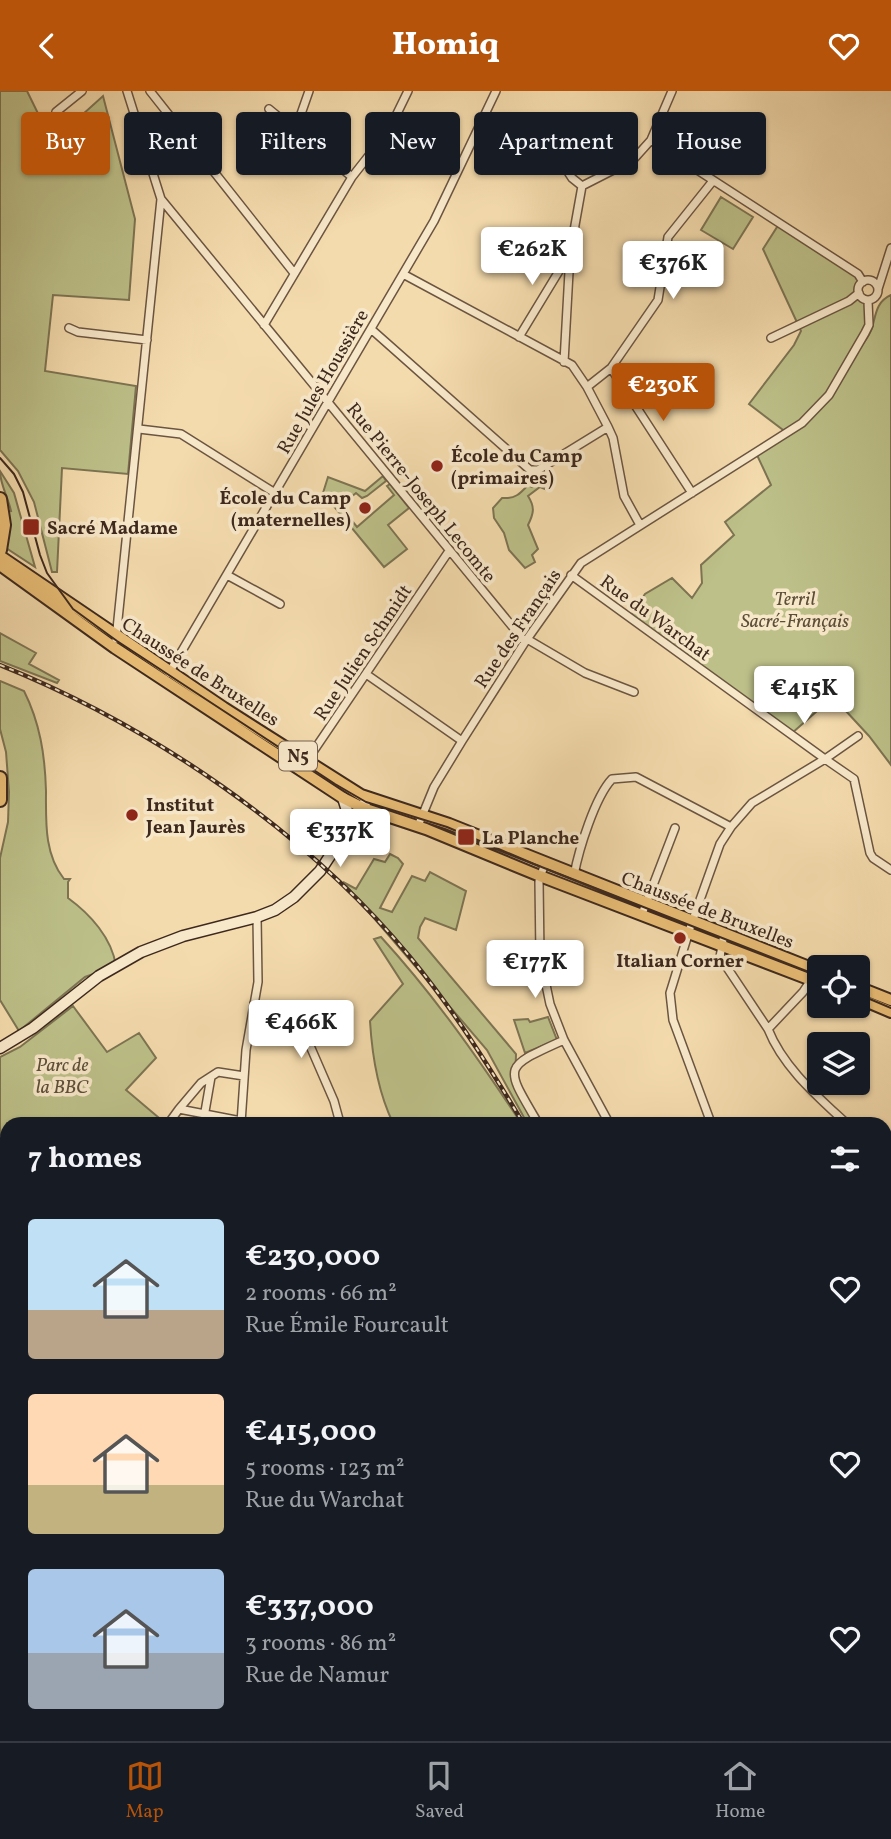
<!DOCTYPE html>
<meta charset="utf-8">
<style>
body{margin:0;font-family:Vollkorn,serif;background:#20242c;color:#f1f3f6;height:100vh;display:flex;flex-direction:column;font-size:26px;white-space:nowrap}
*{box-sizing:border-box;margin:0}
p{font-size:23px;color:#9ea1a6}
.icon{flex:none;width:38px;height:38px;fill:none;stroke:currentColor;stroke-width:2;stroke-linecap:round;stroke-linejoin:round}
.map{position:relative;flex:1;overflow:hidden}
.panel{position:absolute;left:0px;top:1026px;width:892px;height:625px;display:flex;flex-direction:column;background:#171b24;border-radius:21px 21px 0 0;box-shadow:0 2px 5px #0004}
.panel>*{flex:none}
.banner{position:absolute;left:21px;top:21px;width:850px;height:63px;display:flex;gap:14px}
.controls{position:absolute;left:807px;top:864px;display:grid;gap:14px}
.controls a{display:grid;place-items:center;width:63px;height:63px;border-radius:7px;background:#171b24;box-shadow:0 2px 5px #0004;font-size:35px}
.price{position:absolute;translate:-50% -60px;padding:0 16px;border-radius:7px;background:#fff;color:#222;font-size:23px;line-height:46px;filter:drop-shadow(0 2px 4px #0008)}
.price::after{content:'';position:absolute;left:50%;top:42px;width:21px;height:16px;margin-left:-10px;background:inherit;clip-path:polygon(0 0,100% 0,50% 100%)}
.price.on{background:#b45309;color:#fff}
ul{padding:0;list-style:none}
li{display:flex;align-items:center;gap:21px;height:175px;padding:0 28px}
li span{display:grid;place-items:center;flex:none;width:196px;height:140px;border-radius:7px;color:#555}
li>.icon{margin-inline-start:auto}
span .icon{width:84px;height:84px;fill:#fffc;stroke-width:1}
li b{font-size:30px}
h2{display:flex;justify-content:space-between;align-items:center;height:84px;padding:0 28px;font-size:30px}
.tag{padding:0 24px;border-radius:7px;background:#171b24;box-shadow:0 2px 5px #0004;font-size:24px;line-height:63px}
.tag.on{background:#b45309;color:#fff}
header{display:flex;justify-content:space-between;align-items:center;height:91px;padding:0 28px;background:#b45309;color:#fff;font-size:32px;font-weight:800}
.menu{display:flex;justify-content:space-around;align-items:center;height:98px;border-top:2px solid #363941;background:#171b24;font-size:19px;color:#9ea1a6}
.menu a{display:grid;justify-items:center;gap:4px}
.menu .on{color:#b45309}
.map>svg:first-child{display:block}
</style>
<header><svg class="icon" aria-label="back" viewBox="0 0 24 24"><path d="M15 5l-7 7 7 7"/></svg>Homiq<svg class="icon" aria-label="heart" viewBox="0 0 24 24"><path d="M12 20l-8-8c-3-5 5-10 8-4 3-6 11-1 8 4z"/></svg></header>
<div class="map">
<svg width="891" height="1650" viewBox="0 0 891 1650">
<rect width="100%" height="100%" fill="#f4dbad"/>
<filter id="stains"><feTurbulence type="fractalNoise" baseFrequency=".00286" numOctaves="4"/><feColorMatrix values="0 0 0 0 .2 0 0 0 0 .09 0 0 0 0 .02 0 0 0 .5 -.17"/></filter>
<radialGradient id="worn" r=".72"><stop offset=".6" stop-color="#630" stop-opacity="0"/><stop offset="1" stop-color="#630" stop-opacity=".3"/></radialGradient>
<path fill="#bdc089" stroke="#7d7453" stroke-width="2" d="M0,0H27L52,51L103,5L135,128L129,209L53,204L45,280L136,295L128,383L62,377L57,481H52L34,411L18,380L0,359Z
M721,106L753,126L733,158L701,139Z
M779,133L859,186L858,203L871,215L860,257C864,251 870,244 872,237C876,223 876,211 891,204V674L869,645L833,606L791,643L630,526L645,503L672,487L692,507L702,492L701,474L734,444L725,431L771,394L757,364L787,342L749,313L794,254L801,240L763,158Z
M0,380L14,402L35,476L0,453V421L11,420C8,406 0,393 0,380Z
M383,385L386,390L367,405L362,407L356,402L340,415L357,436L394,404L387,395L390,393L409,417L388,434L407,458L384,476L323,402L328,386L365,400Z
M542,388L545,398L540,396L528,405C535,416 534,422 528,434L538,458L532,464L535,471L525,477L509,459L504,442L494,427L493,417L502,407C515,408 520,403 528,394L532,396Z
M0,542L36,562L29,573L59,589L57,592L0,570Z
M0,590L24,600C40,632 45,664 46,700C46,730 44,763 64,788H70L68,791V807C90,823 112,847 116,875L85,886L19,940L0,909V767L8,731L9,701L6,661L0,638Z
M390,763L398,767L403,773L380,817L392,821L412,785L425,790L430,781L466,800L456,839L425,827L420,836L418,847L516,963L515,993L536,1032H527L487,959L343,791L356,798L374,768L385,771Z
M381,846C434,904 478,967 521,1032H393C378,1001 372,964 370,930L403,893L374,848Z
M73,915L107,961L139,942L156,967L126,999L165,1032H7V1045L0,1044V966L20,956Z
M548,926L557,949L525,962L514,929L528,928L530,931Z
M891,1079V1243L886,1231V1082Z
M162,1643H379L387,1650H167Z"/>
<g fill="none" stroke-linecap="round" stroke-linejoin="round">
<g stroke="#6b5541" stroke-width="10">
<path id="minor" d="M150,0L294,182
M269,18L352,86
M56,21L82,0
M295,40L309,0
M651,49L858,183L863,191
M555,61L572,87L582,95
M582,95L633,69L651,49L672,0
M161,108L525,551
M403,183L572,274L587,296L608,336L613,347L624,405L640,434
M858 199a10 10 0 1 1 20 0a10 10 0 1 1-20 0Z
M878,198L891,157
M264,234L352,86L389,39L408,0
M69,237L78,241L147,249
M371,238L530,379H538L608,336
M519,246L570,162L582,95
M771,247L849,210L859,202
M564,271L570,163
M611,277L692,402
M587,296L611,277L658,209L668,146L712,91
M139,338L181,343L275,402
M227,484L280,513
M571,484L825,668L752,712L731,736L720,753L691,834L670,902L673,929L711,1032
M116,548L161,108L127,0
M527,548L585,582L634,601
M169,582L434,130L496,0
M366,583L462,650
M858,645L825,668L854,688L870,762L873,767L891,779
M300,680L449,460
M418,735L434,696L462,650L525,551L581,472L802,332L829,304L865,242L869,234L868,210
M545,772L539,790L540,865L550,913L564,949L609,1032
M574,784C579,758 595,706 612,688L636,686L731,736
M642,823L675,737
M724,843L720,866L768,938C783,976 817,1005 846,1032
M254,912L304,941L334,1010L340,1032
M768,938L803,901L811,889
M171,1029L179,1018
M241,1030L179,1018L201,992L218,981L244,985
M203,1032L211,986
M241,1032L246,959L258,891L257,826
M538,1032C504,974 502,977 564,949
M886,1047L891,1048
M0,1082L7,1081
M0,1295L7,1286
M886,1411L891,1423
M0,1516L7,1521
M89,1643L92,1650
M776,1643L778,1650
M24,1650L41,1643
M502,1650L503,1643
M889,1650L891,1647"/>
</g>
<g stroke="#6b5541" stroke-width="12">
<path id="tertiary" d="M0,1417L7,1421
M621,1643L624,1650
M642,1643L645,1650"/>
</g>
<g stroke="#3d281d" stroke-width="13">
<path id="secondary" d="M343,707L350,729L349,735
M0,957L33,937L99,885L141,861L183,845L257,826L275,819L294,806L320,780L366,710"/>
</g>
<g stroke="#3d281d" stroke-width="14">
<path id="primary" d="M0,465L224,617L361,704L449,733L819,880
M0,474L115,557L343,707L363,717L426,738L540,785L819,892
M858,896L891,909
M858,907L891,921
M0,1359L7,1363"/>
</g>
<g stroke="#3d281d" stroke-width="16">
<path id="motorway" d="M0,408L4,434L0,459
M0,687V709
M0,1375L7,1379
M0,1399L7,1403
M384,1643L392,1650
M399,1643L407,1650"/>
</g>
<use href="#minor" stroke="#f8e8ca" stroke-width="7"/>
<use href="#tertiary" stroke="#f8e8ca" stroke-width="9"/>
<use href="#secondary" stroke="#f8e8ca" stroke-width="10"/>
<use href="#primary" stroke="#eabe76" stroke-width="10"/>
<use href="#motorway" stroke="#eabe76" stroke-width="12"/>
<path stroke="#3d281d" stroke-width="2" d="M0,367L14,383L23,401L40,464L47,482L73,518L117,550L335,693L366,711L447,736L534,773L819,885
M858,903L891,917"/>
<g stroke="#3d281d" stroke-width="4.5">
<path id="rail" d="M0,574C150,634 307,741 410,866C453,918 489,975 523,1032
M726,1643L728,1650"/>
</g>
<use href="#rail" stroke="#f8e8ca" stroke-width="2" stroke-dasharray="5" stroke-linecap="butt"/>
</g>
<g fill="#8f2418" stroke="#f8e8ca" stroke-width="2.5">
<circle cx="437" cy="375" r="7"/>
<circle cx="365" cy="417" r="7"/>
<rect x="22" y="427" width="18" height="18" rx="3.5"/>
<circle cx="132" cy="724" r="7"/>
<rect x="457" y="737" width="18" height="18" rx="3.5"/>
<circle cx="680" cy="847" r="7"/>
</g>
<g text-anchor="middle" stroke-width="7" stroke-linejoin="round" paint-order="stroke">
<rect fill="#f8e8ca" stroke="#756251" stroke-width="2" x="279" y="650.5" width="38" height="29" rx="5"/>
<g font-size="18" font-weight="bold" fill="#3d281d">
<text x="298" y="671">N5</text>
</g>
<g font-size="19" fill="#3d281d" stroke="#f8e8ca">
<text transform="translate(322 290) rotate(-60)" y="7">Rue Jules Houssière</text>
<text transform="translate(422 401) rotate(51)" y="7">Rue Pierre-Joseph Lecomte</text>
<text transform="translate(656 526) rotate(36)" y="7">Rue du Warchat</text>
<text transform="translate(517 537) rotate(-56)" y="7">Rue des Français</text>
<text transform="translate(362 561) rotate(-56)" y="7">Rue Julien Schmidt</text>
<text transform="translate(201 580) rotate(33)" y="7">Chaussée de Bruxelles</text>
<text transform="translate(708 818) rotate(21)" y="7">Chaussée de Bruxelles</text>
</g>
<g font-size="19" font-weight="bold" fill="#3d281d" stroke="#f8e8ca" text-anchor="start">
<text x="451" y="371">École du Camp<tspan x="451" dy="22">(primaires)</tspan></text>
<text x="351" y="413" text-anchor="end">École du Camp<tspan x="351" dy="22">(maternelles)</tspan></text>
<text x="47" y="443">Sacré Madame</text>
<text x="146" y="720">Institut<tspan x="146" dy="22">Jean Jaurès</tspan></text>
<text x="482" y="753">La Planche</text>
<text x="680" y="876" text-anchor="middle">Italian Corner</text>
</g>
<g font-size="19" font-style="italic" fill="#5d4e38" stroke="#f8e8ca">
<text x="795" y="514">Terril<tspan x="795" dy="22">Sacré-Français</tspan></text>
<text x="62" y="980">Parc de<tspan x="62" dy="22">la BBC</tspan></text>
</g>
</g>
<rect width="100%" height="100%" filter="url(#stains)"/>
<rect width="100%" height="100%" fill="url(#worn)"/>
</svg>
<div class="controls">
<a><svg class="icon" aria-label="locate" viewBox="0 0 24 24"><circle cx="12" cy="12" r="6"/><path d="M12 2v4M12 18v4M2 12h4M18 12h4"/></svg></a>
<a><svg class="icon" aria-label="layers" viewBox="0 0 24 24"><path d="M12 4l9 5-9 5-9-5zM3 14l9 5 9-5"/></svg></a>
</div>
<b class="price" style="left:532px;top:196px">€262K</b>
<b class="price" style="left:673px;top:210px">€376K</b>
<b class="price on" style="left:663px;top:332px">€230K</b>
<b class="price" style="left:804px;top:635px">€415K</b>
<b class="price" style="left:340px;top:778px">€337K</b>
<b class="price" style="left:535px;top:909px">€177K</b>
<b class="price" style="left:301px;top:969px">€466K</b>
<div class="banner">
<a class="tag on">Buy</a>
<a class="tag">Rent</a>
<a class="tag">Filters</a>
<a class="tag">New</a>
<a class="tag">Apartment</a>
<a class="tag">House</a>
</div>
<section class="panel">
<h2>7 homes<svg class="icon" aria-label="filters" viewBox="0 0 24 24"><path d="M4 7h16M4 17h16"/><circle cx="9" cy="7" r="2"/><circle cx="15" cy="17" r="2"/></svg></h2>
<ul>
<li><span style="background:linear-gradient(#bfe0f5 65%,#b9a48a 0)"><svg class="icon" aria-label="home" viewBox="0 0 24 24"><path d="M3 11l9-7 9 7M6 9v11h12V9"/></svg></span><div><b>€230,000</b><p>2 rooms · 66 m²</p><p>Rue Émile Fourcault</p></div><svg class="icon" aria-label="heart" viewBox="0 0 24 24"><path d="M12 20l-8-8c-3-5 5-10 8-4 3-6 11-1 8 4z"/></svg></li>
<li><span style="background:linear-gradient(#ffd9b3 65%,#c2b280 0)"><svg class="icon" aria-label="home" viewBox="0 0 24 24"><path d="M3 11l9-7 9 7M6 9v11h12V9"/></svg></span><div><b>€415,000</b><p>5 rooms · 123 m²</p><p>Rue du Warchat</p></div><svg class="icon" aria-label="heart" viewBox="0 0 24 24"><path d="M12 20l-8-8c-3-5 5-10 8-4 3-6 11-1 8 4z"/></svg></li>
<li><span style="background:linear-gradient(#a9c7e8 60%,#9aa5b1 0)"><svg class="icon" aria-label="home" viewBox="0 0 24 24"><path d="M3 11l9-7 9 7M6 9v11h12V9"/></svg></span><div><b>€337,000</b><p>3 rooms · 86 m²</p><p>Rue de Namur</p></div><svg class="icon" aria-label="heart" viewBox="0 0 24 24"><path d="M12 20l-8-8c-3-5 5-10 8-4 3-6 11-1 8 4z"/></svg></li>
</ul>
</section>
</div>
<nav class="menu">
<a class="on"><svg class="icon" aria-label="map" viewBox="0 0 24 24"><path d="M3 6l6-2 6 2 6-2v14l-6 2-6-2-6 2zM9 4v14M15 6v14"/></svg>Map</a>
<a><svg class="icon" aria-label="saved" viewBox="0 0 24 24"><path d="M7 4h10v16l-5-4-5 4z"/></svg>Saved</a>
<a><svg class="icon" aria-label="home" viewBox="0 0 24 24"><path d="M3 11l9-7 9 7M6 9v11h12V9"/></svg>Home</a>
</nav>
